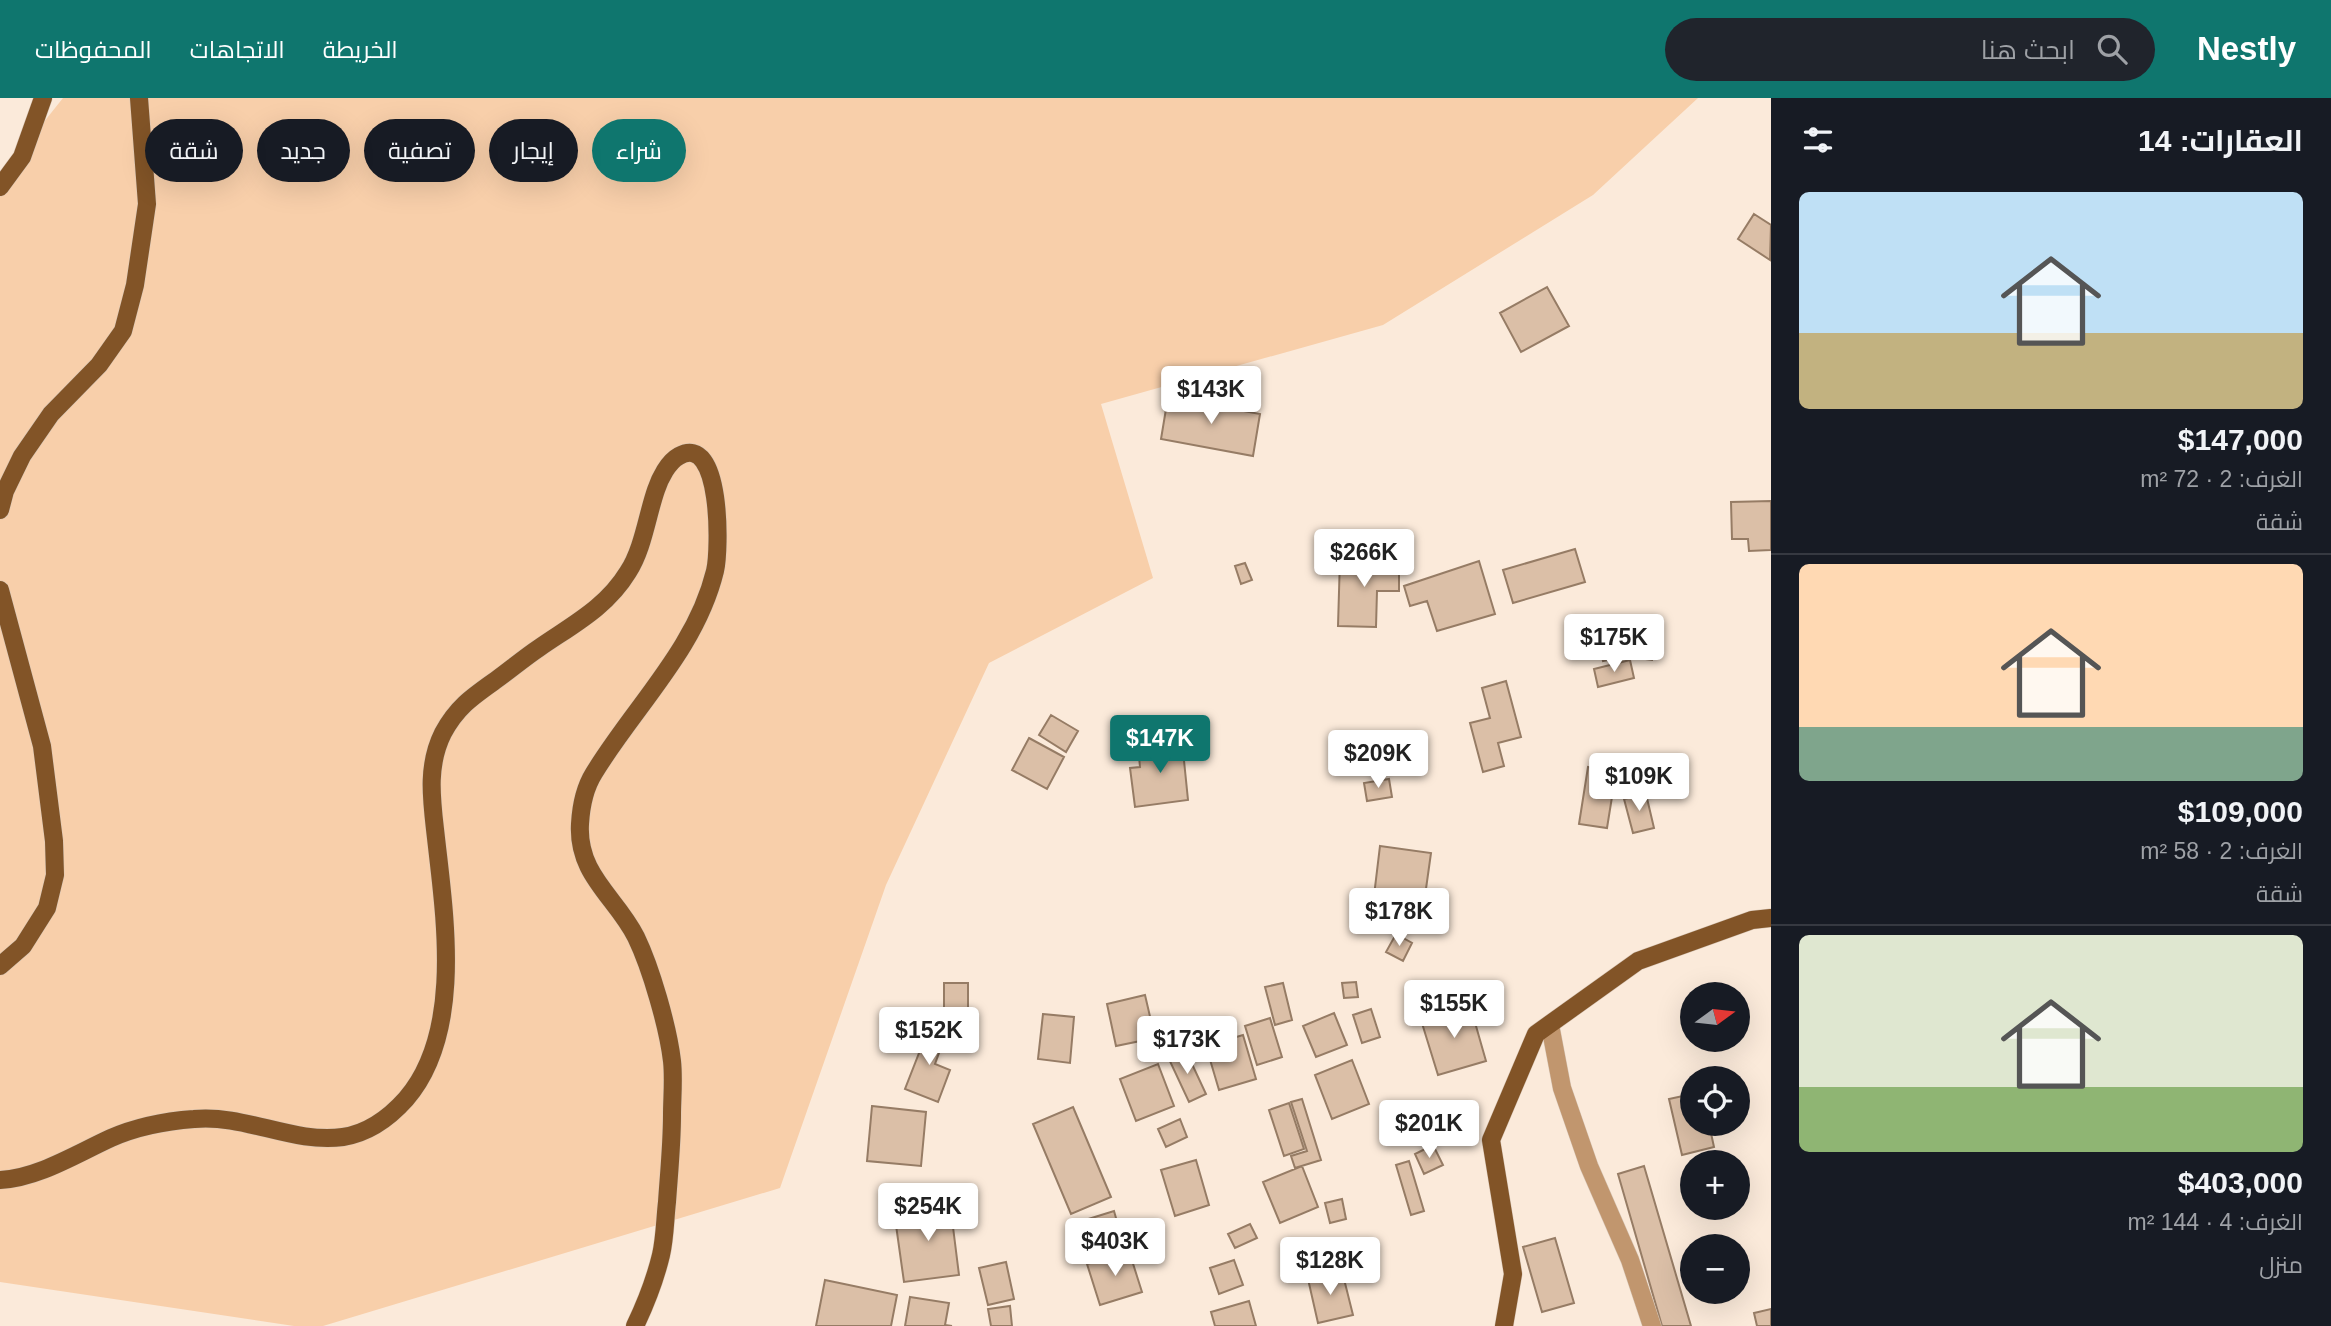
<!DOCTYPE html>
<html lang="ar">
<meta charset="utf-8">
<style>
body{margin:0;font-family:Helvetica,Cairo,sans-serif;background:#20242c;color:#f1f3f6;direction:rtl;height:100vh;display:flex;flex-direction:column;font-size:26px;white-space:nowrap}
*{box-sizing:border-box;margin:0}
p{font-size:23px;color:#9ea1a6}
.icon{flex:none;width:38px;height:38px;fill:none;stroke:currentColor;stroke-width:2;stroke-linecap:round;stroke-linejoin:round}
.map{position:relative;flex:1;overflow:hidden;direction:ltr}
.sheet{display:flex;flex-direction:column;background:#171b24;width:560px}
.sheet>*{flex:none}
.guide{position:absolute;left:21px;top:21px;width:665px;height:63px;direction:rtl;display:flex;gap:14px}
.needle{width:46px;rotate:75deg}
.fabs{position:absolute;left:1680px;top:884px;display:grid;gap:14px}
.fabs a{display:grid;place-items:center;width:70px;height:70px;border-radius:50%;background:#171b24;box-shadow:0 7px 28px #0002;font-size:35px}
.price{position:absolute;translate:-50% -60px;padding:0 16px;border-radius:7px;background:#fff;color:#222;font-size:23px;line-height:46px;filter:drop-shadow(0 2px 4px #0008)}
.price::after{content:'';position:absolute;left:50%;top:42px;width:21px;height:16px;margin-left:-10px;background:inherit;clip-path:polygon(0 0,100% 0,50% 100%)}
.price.current{background:#0f766e;color:#fff}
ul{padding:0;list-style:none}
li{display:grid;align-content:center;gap:14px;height:371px;padding:0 28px}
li+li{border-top:2px solid #363941}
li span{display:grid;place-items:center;height:217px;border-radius:10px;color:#555}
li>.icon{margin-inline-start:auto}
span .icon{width:126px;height:126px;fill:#fffc;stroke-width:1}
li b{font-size:30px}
h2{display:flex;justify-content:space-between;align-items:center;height:84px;padding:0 28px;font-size:30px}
.tag{padding:0 24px;border-radius:32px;background:#171b24;box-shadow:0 7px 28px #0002;font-size:24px;line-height:63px}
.tag.current{background:#0f766e;color:#fff}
header{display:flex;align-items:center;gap:42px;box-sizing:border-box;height:98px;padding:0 35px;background:#0f766e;color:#fff}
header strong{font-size:33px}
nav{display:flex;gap:38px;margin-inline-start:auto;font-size:24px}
.search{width:490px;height:63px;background:#20242c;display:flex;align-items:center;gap:18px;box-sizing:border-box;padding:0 24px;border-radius:38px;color:#9ea1a6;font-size:26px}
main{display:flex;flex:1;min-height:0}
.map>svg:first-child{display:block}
</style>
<header>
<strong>Nestly</strong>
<div class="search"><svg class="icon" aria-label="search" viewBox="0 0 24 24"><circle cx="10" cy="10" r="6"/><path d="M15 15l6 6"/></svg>ابحث هنا</div>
<nav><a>الخريطة</a><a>الاتجاهات</a><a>المحفوظات</a></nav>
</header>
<main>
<section class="sheet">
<h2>العقارات: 14<svg class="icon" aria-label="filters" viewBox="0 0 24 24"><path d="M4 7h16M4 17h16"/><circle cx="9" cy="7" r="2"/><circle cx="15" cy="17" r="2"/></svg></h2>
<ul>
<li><span style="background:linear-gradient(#bfe0f5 65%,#c2b280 0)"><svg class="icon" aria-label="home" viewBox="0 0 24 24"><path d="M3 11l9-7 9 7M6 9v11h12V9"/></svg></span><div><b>$147,000</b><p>الغرف: 2 · 72 m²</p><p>شقة</p></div></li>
<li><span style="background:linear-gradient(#ffd9b3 75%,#7fa58c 0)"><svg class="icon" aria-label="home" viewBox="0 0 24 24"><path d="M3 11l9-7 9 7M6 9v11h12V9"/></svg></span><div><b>$109,000</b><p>الغرف: 2 · 58 m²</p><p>شقة</p></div></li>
<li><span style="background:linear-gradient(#dfe7d0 70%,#8fb573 0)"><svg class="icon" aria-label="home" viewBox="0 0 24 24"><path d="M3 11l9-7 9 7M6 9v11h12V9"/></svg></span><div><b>$403,000</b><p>الغرف: 4 · 144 m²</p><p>منزل</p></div></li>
</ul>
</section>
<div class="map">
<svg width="1771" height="1228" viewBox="0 0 1771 1228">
<rect width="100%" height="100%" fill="#fbeada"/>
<path fill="#f8cfaa" d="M63,0H1698L1593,97L1383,227L1101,306L1153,480L989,565L886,787L780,1090L323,1228H294L0,1184V79Z"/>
<path fill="#dbbfa7" stroke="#967c65" stroke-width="2" d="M1754,116L1771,127L1770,162L1738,141Z
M1547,189L1569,228L1521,254L1500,215Z
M1168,299L1260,316L1253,358L1161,341Z
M1771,403V452L1749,453L1748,441H1732L1731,404Z
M1575,451L1585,484L1513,505L1503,472Z
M1340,460L1399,462V493H1377L1376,529L1338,528Z
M1479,463L1495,516L1437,533L1427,503L1410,508L1404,488Z
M1245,465L1252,482L1241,486L1235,468Z
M1616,527L1623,559L1603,563L1596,531Z
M1632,542L1654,546L1652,562L1629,559Z
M1630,562L1634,580L1598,589L1594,571Z
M1506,583L1521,639L1498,645L1504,668L1483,674L1470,625L1490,620L1482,590Z
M1051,617L1078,633L1066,654L1039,637Z
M1029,640L1064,659L1047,691L1012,672Z
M1182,643L1188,702L1135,709L1130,670L1140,669L1138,648Z
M1588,669L1616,674L1607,730L1579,726Z
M1389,681L1392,699L1367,703L1364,685Z
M1646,696L1654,730L1633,735L1624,701Z
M1380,748L1431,755L1424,805L1374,798Z
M1396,836L1412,845L1403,863L1386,854Z
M1356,884L1358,899L1344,900L1342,885Z
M944,885H968V913H944Z
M1283,885L1292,922L1275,927L1265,889Z
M1145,897L1155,940L1116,948L1107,906Z
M1470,907L1486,963L1438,977L1421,922Z
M1371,911L1380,939L1362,945L1353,917Z
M1334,915L1347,947L1316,959L1303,928Z
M1043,916L1074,919L1070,965L1038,961Z
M1270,920L1282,959L1257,967L1245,928Z
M930,927L947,933L935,966L950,972L938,1004L905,991Z
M1243,937L1256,981L1219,992L1206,948Z
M1185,951L1206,996L1189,1004L1168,959Z
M1352,962L1369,1006L1332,1021L1315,977Z
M1158,966L1174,1008L1136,1023L1120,981Z
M1692,996V1026H1709L1714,1049L1682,1057L1669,1001Z
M1302,1001L1321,1062L1295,1070L1291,1058L1307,1053L1291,1004Z
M1289,1005L1304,1051L1284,1058L1269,1012Z
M872,1008L926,1014L921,1068L867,1063Z
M1073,1009L1111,1099L1071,1116L1033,1026Z
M1180,1021L1187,1039L1166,1049L1158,1031Z
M1433,1047L1443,1067L1424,1076L1415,1056Z
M1196,1062L1209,1107L1175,1118L1161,1072Z
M1409,1063L1424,1113L1411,1117L1396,1067Z
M1302,1068L1318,1109L1280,1125L1263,1084Z
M1644,1068L1691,1228H1662L1618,1076Z
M1342,1101L1346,1121L1330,1125L1325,1105Z
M950,1105L959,1177L904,1184L895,1120L912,1118L911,1110Z
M1114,1113L1125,1152L1093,1161L1082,1123Z
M1250,1126L1257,1140L1235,1150L1228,1136Z
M1555,1140L1574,1205L1542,1214L1523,1149Z
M1129,1153L1142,1194L1100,1207L1087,1166Z
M1234,1162L1243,1187L1219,1196L1210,1170Z
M1006,1164L1014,1201L988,1207L979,1170Z
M1342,1173L1353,1217L1318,1225L1308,1181Z
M825,1182L897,1197L891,1228H816Z
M910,1199L949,1205L945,1227L952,1228H905Z
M1249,1203L1256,1228H1215L1211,1214Z
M1010,1208L1012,1228H991L988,1211Z
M1771,1211V1228H1757L1754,1215Z"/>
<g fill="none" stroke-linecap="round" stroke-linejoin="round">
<g stroke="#d7c7b8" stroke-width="19">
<path id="minor" d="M1550,927L1562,990L1589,1068L1630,1162L1652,1228"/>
</g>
<g stroke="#d7c7b8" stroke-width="19">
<path id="major" d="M0,89L22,59L43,0
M0,412L5,393L22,358L51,316L99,267L123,233L135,187L147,106L139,0
M0,492L42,648L54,743L55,777L47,810L23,848L0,868
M0,1082C38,1080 76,1056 111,1040C136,1029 167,1023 194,1021C245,1016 293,1046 343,1039C369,1035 389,1020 406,1001C463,935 445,820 436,740C432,704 426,669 443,635C457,609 472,599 496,582C510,572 524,560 539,550C572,527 606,510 628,474C643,451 647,418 656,392C660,380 668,364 679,358C722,334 720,452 715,473C696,551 635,608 594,675C584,691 581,708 580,726C577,777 616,799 636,839C651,870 668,929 672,963C674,981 672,1000 672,1017C672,1046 669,1075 667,1104C665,1121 665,1140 661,1157C655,1182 646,1205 635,1228
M1504,1228L1513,1176L1491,1042L1536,936L1638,863L1752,822L1771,820"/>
</g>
<use href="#minor" stroke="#c1966e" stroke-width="18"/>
<use href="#major" stroke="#825427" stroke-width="18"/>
</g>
</svg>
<div class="fabs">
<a><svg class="needle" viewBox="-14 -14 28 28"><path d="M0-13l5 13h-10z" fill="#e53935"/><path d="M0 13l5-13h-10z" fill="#9ea1a6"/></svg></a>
<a><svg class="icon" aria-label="locate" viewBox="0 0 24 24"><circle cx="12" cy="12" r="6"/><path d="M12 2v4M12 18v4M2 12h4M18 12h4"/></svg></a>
<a>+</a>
<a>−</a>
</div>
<b class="price" style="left:1211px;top:328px">$143K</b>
<b class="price" style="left:1364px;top:491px">$266K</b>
<b class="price" style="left:1614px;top:576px">$175K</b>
<b class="price current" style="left:1160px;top:677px">$147K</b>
<b class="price" style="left:1378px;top:692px">$209K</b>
<b class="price" style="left:1639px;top:715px">$109K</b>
<b class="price" style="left:1399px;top:850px">$178K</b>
<b class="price" style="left:1454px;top:942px">$155K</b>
<b class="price" style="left:929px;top:969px">$152K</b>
<b class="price" style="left:1187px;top:978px">$173K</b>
<b class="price" style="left:1429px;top:1062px">$201K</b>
<b class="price" style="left:928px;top:1145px">$254K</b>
<b class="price" style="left:1115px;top:1180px">$403K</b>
<b class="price" style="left:1330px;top:1199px">$128K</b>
<div class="guide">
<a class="tag current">شراء</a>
<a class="tag">إيجار</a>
<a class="tag">تصفية</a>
<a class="tag">جديد</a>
<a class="tag">شقة</a>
</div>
</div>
</main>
